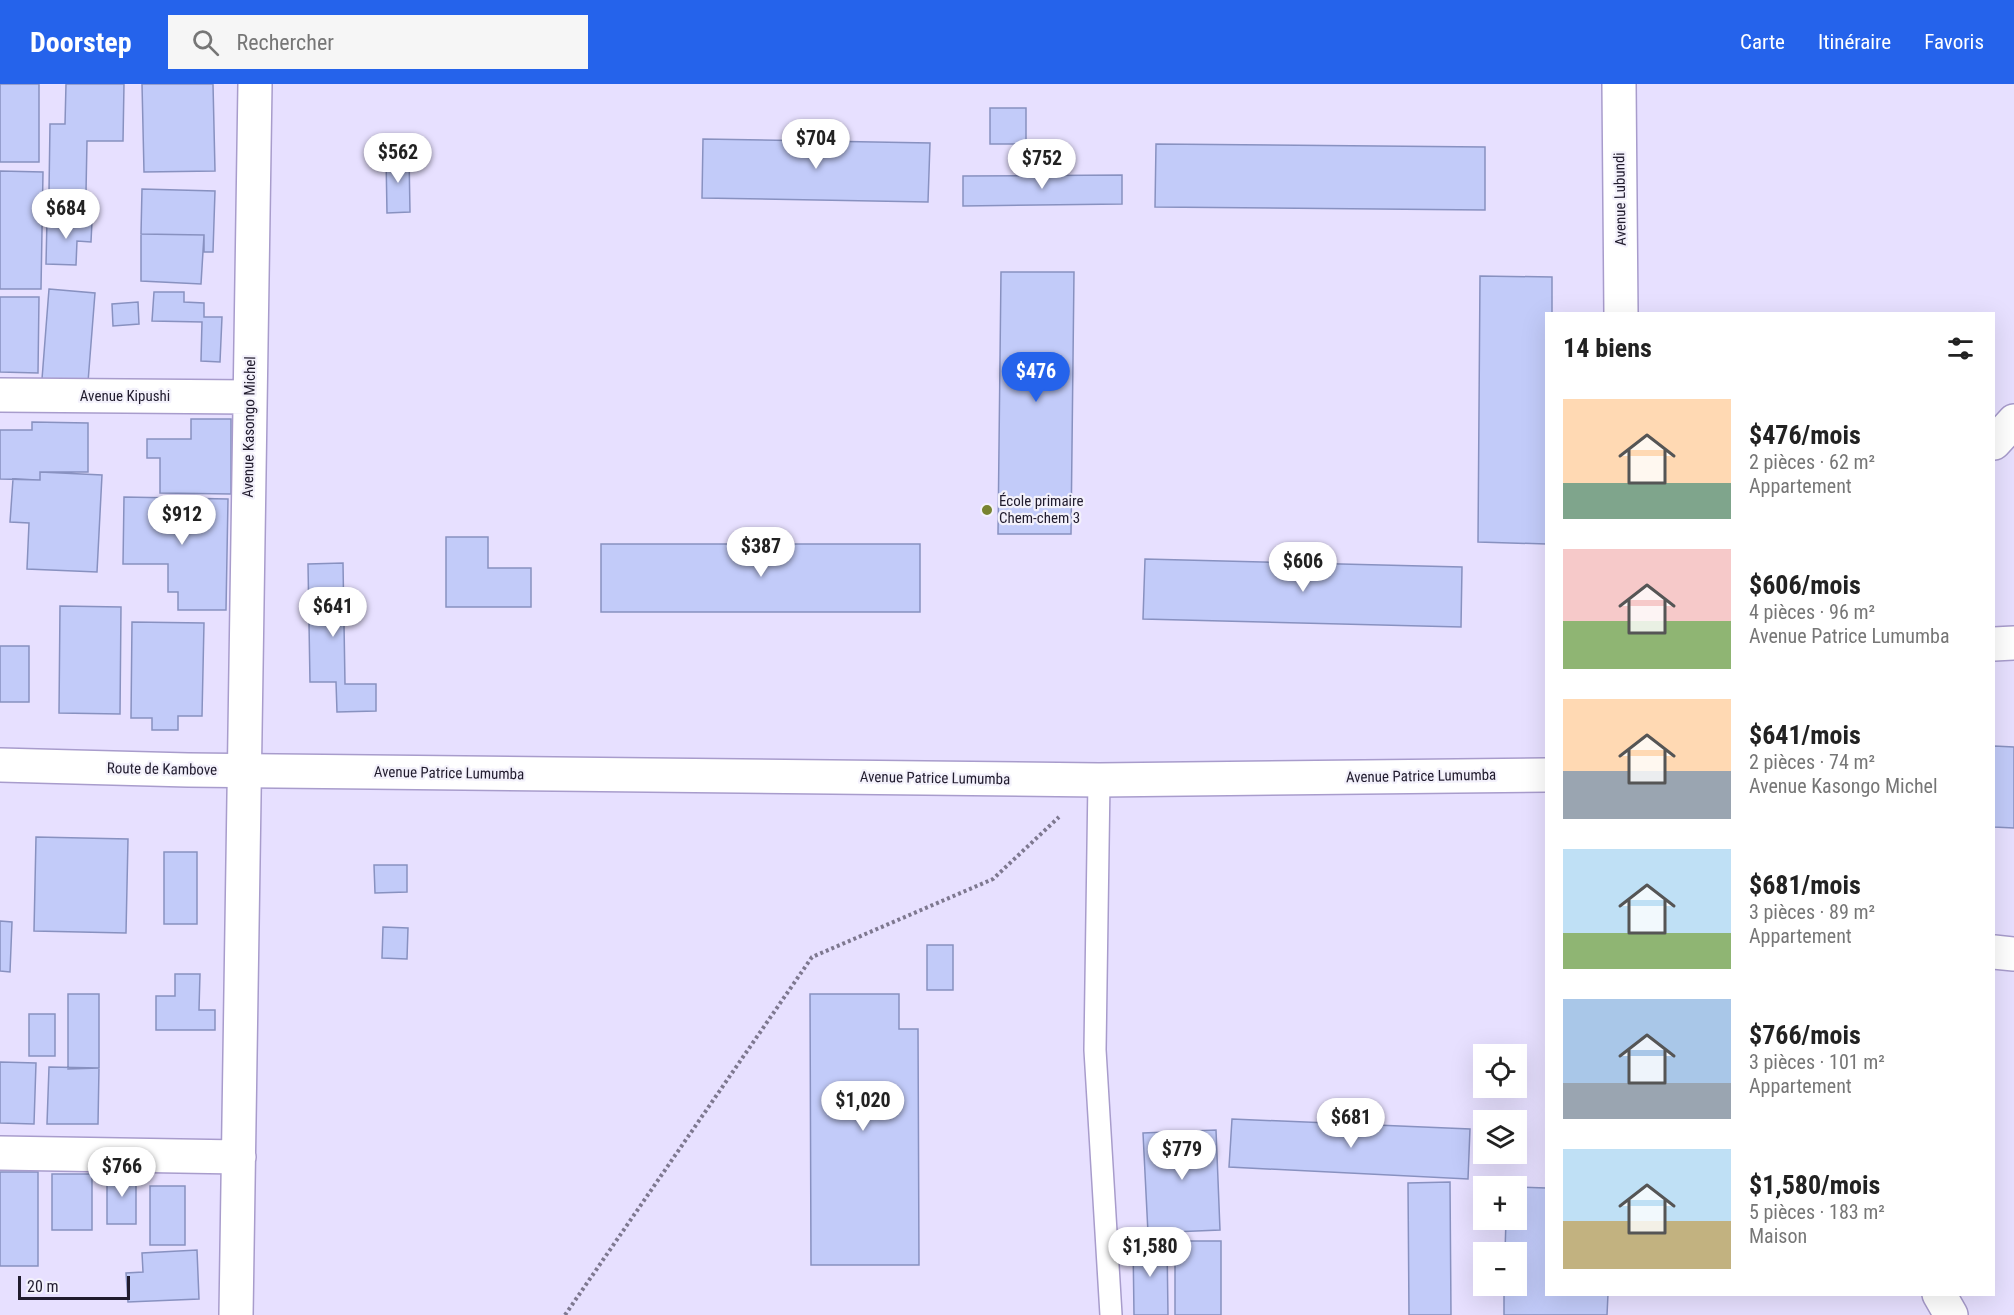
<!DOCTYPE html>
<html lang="fr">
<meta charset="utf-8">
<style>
body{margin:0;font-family:"Roboto Condensed",sans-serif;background:#f6f6f6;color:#222;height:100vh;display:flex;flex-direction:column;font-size:22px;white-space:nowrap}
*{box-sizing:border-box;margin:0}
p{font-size:20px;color:#767676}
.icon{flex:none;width:33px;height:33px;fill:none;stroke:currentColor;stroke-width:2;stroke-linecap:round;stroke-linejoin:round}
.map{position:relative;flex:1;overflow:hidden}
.sheet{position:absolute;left:1545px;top:228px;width:450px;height:984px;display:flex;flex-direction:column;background:#fff;border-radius:0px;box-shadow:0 6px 24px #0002}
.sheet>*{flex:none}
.buttons{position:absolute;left:1473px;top:960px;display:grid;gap:12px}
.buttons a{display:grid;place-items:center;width:54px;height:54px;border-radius:0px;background:#fff;box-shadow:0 6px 24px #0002;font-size:30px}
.scale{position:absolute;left:18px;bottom:15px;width:112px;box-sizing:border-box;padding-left:6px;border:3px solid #201b2d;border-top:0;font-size:16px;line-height:21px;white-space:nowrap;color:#201b2d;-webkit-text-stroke:4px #f3f1fb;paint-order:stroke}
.price{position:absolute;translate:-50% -51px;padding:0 14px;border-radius:21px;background:#fff;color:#222;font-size:20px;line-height:39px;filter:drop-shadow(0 2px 3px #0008)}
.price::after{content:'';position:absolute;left:50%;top:36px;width:18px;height:14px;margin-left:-9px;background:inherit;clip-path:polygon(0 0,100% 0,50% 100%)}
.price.on{background:#2563eb;color:#fff}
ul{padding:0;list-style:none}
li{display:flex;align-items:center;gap:18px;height:150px;padding:0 18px}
li span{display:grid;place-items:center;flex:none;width:168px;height:120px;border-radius:0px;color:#555}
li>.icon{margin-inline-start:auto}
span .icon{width:72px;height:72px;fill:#fffc;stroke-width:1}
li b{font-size:26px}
h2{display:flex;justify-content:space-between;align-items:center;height:72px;padding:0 18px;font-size:26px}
header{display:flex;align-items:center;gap:36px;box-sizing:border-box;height:84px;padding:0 30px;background:#2563eb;color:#fff}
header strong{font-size:28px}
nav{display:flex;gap:33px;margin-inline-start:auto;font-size:21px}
.search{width:420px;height:54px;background:#f6f6f6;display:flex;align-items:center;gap:15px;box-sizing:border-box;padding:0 21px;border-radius:0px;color:#767676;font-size:22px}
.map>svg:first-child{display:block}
</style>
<header>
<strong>Doorstep</strong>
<div class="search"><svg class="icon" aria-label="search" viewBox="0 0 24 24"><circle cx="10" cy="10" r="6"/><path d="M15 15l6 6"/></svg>Rechercher</div>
<nav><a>Carte</a><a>Itinéraire</a><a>Favoris</a></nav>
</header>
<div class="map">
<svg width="2014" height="1231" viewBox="0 0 2014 1231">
<rect width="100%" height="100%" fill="#e7e0ff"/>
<path fill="#c2cbf9" stroke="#8891c0" stroke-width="1.5" d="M0,0H39V78H0Z
M66,0H124L123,57H87L86,108H49L50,40H65Z
M142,0H213L215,87L144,88Z
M990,24H1026V60H990Z
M703,55L930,59L928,118L702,114Z
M1156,60L1485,63V126L1155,123Z
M409,71L410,128L387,129L386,72Z
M0,87L43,88L41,205H0Z
M1122,91V120L963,122V92Z
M142,105L215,107L213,168H204V151L141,150Z
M47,135L92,137L91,158L77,157L76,181L46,180Z
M141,150L204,151L201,200L141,197Z
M1001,188H1074L1071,450H998Z
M1480,192L1552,193V230H1546V460L1478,458Z
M49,205L95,209L88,298L42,295Z
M154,208H184V218L204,219V233H222L220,278L201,277L202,238L152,237Z
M0,213H39L38,289L0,288Z
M138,218L139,240L113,242L112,220Z
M191,335H231V410L160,409V374H147V355H191Z
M32,338L88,339V388H40V396L0,395V346H32Z
M40,388L102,391L97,488L27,485L29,439L10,438L13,395L40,396Z
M124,413L228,415L226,526H178V508H168V480H123Z
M446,453H488V484H531V523H446Z
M601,460H920V528H601Z
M1145,475L1462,483L1461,543L1143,535Z
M343,479L345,600H376V627L337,628L336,598H310L308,480Z
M60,522L121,523L120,630L59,629Z
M132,538L204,539L202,632H178V646H152V634H131Z
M0,562H29V618H0Z
M1994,662L2014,663V744L1994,743Z
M36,753L128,755L126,849L34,847Z
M164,768H197V840H164Z
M374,781H407V808L375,809Z
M0,837L12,838L10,888L0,887Z
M383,843L408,844L407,875L382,874Z
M927,861H953V906H927Z
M175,890H200L199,926H215V946H156V912H175Z
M68,910H99V984L68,985Z
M810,910H899V945H918L919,1181H811Z
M29,930H55V972H29Z
M0,978L36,979L34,1040L0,1039Z
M49,983L99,984L98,1040H47Z
M1232,1035L1470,1045L1468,1095L1229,1083Z
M1216,1046L1220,1146L1148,1149L1143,1049Z
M0,1088H38V1182H0Z
M107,1089H136V1140H107Z
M52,1090H92V1146H52Z
M1450,1098L1451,1231H1409L1408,1099Z
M150,1102H185V1161H150Z
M1516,1103L1546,1104V1210H1608L1607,1231H1504V1202H1516V1168H1505L1506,1136H1516Z
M1175,1157H1221V1231H1175Z
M1133,1158H1167L1168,1231H1134Z
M197,1166L199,1215L128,1218L126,1189L143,1188L142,1169Z"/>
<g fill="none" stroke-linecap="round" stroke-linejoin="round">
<g stroke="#a89ccc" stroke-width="24">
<path id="service" d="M1099,696L1095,966L1111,1231"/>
</g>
<g stroke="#a89ccc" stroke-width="36">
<path id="minor" d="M1619,0L1621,230
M0,311L250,313
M1994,359L2014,337
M0,1069L239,1073
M236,1231L255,0"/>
</g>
<g stroke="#a89ccc" stroke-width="36">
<path id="tertiary" d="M1994,560L2014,559
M0,681L188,686L1099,696L1546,691
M1994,868L2014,870
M1939,1210L1951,1231"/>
</g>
<path stroke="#7e7890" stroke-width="4" stroke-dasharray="3 3" stroke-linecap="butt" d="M565,1231L812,873L993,795L1059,733"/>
<use href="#service" stroke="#fff" stroke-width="21"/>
<use href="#minor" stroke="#fff" stroke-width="33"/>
<use href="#tertiary" stroke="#fff" stroke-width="33"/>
</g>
<circle fill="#788330" stroke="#f3f1fb" stroke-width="2" cx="987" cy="426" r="6"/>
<g text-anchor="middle" stroke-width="4.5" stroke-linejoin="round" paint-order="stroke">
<g font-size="15" fill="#201b2d" stroke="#f3f1fb">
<text transform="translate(1620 115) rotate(-91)" y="5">Avenue Lubundi</text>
<text x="125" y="317">Avenue Kipushi</text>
<text transform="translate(249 343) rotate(-89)" y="5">Avenue Kasongo Michel</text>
<text transform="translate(162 685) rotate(1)" y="5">Route de Kambove</text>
<text transform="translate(449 689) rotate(1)" y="5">Avenue Patrice Lumumba</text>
<text transform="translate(1421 692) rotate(-1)" y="5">Avenue Patrice Lumumba</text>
<text transform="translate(935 694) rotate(1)" y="5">Avenue Patrice Lumumba</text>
</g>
<g font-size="15" fill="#201b2d" stroke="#f3f1fb" text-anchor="start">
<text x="999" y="422">École primaire<tspan x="999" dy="17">Chem-chem 3</tspan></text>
</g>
</g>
</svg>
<div class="buttons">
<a><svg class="icon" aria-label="locate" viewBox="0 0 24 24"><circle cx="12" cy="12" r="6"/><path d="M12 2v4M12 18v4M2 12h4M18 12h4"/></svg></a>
<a><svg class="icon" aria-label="layers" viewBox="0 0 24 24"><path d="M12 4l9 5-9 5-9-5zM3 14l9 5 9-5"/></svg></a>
<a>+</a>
<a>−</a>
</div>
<div class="scale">20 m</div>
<b class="price" style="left:816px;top:86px">$704</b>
<b class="price" style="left:398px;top:100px">$562</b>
<b class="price" style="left:1042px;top:106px">$752</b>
<b class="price" style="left:66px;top:156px">$684</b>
<b class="price on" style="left:1036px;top:319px">$476</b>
<b class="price" style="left:182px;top:462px">$912</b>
<b class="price" style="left:761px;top:494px">$387</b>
<b class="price" style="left:1303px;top:509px">$606</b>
<b class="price" style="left:333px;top:554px">$641</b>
<b class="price" style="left:863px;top:1048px">$1,020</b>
<b class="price" style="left:1351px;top:1065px">$681</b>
<b class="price" style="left:1182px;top:1097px">$779</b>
<b class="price" style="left:122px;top:1114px">$766</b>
<b class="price" style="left:1150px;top:1194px">$1,580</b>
<section class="sheet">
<h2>14 biens<svg class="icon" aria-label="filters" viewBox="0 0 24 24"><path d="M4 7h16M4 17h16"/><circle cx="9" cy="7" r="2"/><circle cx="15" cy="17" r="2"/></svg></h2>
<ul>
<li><span style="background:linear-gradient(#ffd9b3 70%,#7fa58c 0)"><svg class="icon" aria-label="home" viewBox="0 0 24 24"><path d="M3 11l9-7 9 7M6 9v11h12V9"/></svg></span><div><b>$476/mois</b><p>2 pièces · 62 m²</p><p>Appartement</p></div></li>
<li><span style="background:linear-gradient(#f6c9c9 60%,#8fb573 0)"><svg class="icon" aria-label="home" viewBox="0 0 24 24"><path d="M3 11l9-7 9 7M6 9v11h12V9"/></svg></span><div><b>$606/mois</b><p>4 pièces · 96 m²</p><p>Avenue Patrice Lumumba</p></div></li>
<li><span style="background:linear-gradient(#ffd9b3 60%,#9aa5b1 0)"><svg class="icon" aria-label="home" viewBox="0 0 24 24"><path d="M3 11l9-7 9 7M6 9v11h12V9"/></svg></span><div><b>$641/mois</b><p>2 pièces · 74 m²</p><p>Avenue Kasongo Michel</p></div></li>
<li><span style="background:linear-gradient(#bfe0f5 70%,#8fb573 0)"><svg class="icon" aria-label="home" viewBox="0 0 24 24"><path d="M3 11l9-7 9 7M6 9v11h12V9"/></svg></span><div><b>$681/mois</b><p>3 pièces · 89 m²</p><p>Appartement</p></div></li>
<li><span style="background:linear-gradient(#a9c7e8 70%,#9aa5b1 0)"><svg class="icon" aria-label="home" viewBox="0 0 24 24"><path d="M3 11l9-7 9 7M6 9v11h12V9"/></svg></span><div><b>$766/mois</b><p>3 pièces · 101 m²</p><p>Appartement</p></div></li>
<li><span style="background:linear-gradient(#bfe0f5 60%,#c2b280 0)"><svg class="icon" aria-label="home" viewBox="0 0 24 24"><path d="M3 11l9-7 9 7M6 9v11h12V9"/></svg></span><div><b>$1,580/mois</b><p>5 pièces · 183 m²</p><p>Maison</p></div></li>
</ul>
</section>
</div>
